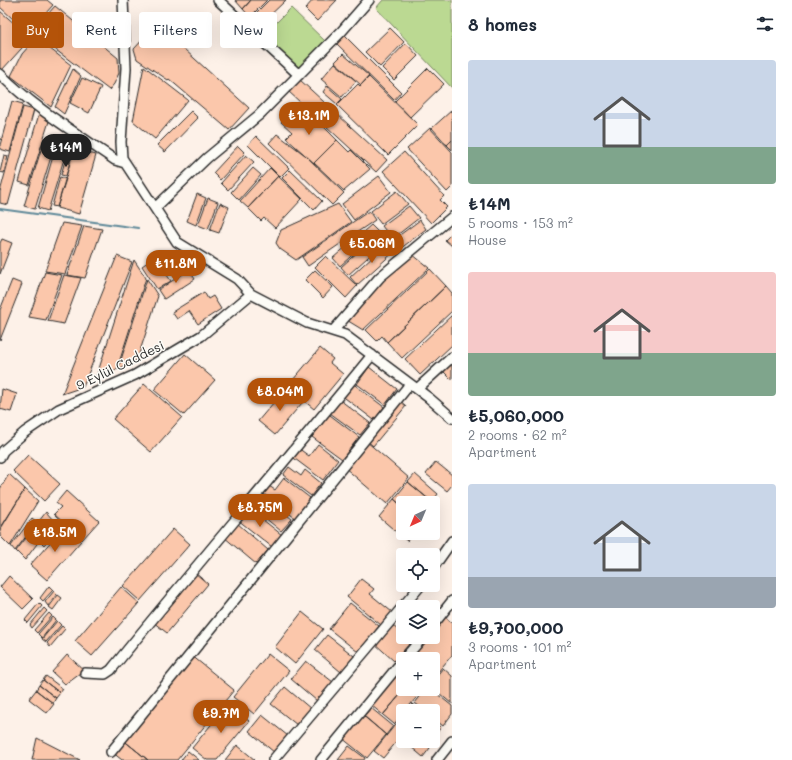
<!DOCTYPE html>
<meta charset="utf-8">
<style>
body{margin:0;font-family:Mali,sans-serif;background:#f6f6f7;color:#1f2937;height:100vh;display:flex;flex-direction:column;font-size:15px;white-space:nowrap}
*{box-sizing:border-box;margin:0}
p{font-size:13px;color:#747a83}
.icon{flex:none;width:22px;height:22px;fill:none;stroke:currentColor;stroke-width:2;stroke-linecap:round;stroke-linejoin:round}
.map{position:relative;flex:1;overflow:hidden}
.panel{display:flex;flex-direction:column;background:#fff;width:340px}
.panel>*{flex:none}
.banner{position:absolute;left:12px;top:12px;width:380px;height:36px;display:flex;gap:8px}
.needle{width:26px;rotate:224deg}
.buttons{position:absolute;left:396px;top:496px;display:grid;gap:8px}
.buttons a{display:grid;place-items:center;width:44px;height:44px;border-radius:4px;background:#fff;box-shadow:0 4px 16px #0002;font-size:20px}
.price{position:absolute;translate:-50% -34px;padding:0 9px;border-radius:14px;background:#b45309;color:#fff;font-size:13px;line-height:26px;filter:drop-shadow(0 1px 2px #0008)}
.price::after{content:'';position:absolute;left:50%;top:24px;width:12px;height:9px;margin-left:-6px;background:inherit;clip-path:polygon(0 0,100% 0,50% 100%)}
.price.on{background:#222;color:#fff}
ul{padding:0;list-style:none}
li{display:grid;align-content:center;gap:8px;height:212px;padding:0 16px}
li span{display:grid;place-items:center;height:124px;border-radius:4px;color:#555}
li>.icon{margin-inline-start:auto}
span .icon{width:72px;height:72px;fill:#fffc;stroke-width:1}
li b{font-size:17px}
h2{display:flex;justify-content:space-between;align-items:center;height:48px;padding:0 16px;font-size:17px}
.chip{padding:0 14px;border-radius:4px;background:#fff;box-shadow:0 4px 16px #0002;font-size:14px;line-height:36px}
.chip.on{background:#b45309;color:#fff}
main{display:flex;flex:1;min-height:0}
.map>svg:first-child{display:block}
</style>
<main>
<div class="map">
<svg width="452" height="760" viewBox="0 0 452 760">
<rect width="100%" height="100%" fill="#fdf1e8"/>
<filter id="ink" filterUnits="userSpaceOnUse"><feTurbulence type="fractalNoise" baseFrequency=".025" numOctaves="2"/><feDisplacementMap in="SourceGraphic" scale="8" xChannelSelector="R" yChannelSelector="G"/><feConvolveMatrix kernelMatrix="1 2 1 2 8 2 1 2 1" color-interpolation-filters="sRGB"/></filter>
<g filter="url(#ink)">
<path fill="#bbd992" stroke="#73825e" d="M383,0H452V88L376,8Z
M291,8L325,41L298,68L264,35Z"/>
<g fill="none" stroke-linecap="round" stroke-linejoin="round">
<path stroke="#5f8999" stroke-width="2" d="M0,209L138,228"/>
</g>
<path fill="#fbc7ab" stroke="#2b2b2b" d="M0,0H47L53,5L28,33L0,7Z
M235,0H251L243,9Z
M251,0H267L250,17L243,9Z
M269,0H286L263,22L255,14Z
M313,0H337L317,21L305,9Z
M55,6L118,58L119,73L114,84L109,90L32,32Z
M0,11L31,38L2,70L0,68Z
M390,28L404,42L380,67L365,52Z
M343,34L401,92L394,100L335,42Z
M146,36H158L184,49L249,108L229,130L169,79L168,80L137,59L134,49Z
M36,38L71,65L51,107L11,76L22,54Z
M406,43L418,56L394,80L382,68Z
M343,54L369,76L361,85L335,62Z
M335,63L356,81L342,97L321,79Z
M144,66L188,100L155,139L133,121Z
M428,68L444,84L410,117L395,101Z
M73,69L81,76L64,114L55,107Z
M369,77L418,125L388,155L337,105L358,84L360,86Z
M82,78L101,87L89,113L70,103Z
M299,79L387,160L376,172L288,91Z
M327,86L342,99L337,104L323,92Z
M12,101L23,104L10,152L0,149V145Z
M23,107L34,110L8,205L0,203V192Z
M452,110V140L447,145L432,128Z
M191,111L198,118L165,152L157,145Z
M291,112L301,123L310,113L337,140L314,163L286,138L292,132L281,122Z
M39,114L50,118L29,185L19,182Z
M430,128L452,152V187L447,192L407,149Z
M277,134L305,155L344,193L332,205L269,143Z
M256,136L289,168L280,177L248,145Z
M337,140L349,152L351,150L370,169L344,191L314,163Z
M452,140V150L447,145Z
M43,143L54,147L35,209L24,206Z
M56,146L67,149L48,211L38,208Z
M238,146L245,153L220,180L213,173Z
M74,149L96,155L79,214L57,208Z
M404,152L444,196L440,200L447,207L431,223L383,171Z
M4,155L8,156L4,173L0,172Z
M246,155L254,162L228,190L221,183Z
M65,161L70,162L66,176L61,175Z
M253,168L261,175L239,200L231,192Z
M270,168L278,176L248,208L240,201Z
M290,170L322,201L314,210L282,178Z
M278,176L302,199L275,228L264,218L261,221L248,208Z
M379,176L391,192L354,220L342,204Z
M60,177L66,179L57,207L52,206Z
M397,191L408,204L381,224L371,211Z
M197,194L206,198L196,225L187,221Z
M208,198L218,202L208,229L198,225Z
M220,203L229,207L219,233L210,230Z
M338,204L351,222L296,260L280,249L276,243L281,230Z
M409,206L419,218L392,239L382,226Z
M369,211L375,220L308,266L302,257Z
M420,220L426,229L400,249L393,240Z
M62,223L82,226L65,274L45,271Z
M371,225L378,232L340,266L333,258Z
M84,226L102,229L85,278L67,275Z
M379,233L386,241L348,275L341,267Z
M452,233V246L445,240Z
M2,239L12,243L0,274V243Z
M387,243L395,251L357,285L350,277Z
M412,254L429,268L363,330L345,319L384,276Z
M117,256L132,262L83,387L62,394Z
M326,256L357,286L346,298L315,267Z
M155,257L171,281L157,289L142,266Z
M134,260L146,278L117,369L96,378Z
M430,269L446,286L387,342L382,336L377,341L366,330Z
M189,270L195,279L164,299L158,290Z
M315,270L333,287L323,298L305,280Z
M45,272L62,275L46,320L29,317Z
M64,275L81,278L64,324L48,321Z
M147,279L158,296L137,360L118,369Z
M12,280L22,284L0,340V310Z
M446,286L452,293V311L402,358L387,342Z
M204,292L208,299L213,296L221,309L198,324L189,311L177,319L172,312Z
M452,315V345L420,375L405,359Z
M320,348L333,359L330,363L343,374L314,409L287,387Z
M185,354L215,380L184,415L154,390Z
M452,360V380L442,370Z
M369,367L397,389L385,405L357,384Z
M351,382L384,407L374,420L341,395Z
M144,384L182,417L151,452L113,419Z
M2,389L17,394L11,412L0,409Z
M285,389L302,403L275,435L258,421Z
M340,400L370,423L360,435L330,413Z
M399,400L406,406L373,446L365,439Z
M326,412L359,437L342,459L312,437L323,423L320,420Z
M366,441L409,478L387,504L344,467Z
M318,444L338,460L323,480L291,456L298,448L309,456Z
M28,455L60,484L44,501L13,471Z
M436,462L452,475V485L447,491L426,474Z
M289,467L301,476L305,470L321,483L311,496L283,475Z
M9,474L25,489L0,529V489Z
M415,474L438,494L432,502L408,482Z
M284,478L310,498L295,518L260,491L266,484L275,490Z
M408,482L432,502L431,503H403V507L394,499Z
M25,489L38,501L10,546L0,536V530Z
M66,491L99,521L82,540L54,514L61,507L56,503Z
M263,496L292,519L281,531L253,508Z
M394,499L403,507V533H413L407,541L379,517Z
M248,508L282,535L272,547L238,520Z
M46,512L54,521L25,560L16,551Z
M32,518L37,522L15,551L11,546Z
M57,521L61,525L44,545L40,541Z
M237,523L268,550L256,564L224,537Z
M64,527L81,541L47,580L30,565Z
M173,529L190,544L140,601L123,586Z
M194,572L208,584L167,633L153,622Z
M9,576L33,599L23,609L0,587Z
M361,579L374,589L370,594L392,612L381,625L347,597Z
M49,586L53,590L43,601L40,598Z
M121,587L139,603L92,656L75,641Z
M54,591L57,594L48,606L45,602Z
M58,595L62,598L53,610L49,607Z
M39,603L42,606L28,623L25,620Z
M350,603L379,626L358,652L329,629Z
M44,608L47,611L32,628L30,625Z
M302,612L323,629L295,664L275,647Z
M49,613L52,616L37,633L34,630Z
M443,615L452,623V655L433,678V659H408L425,637H433V627Z
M53,617L56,620L42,638L38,634Z
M57,621L61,625L46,642L42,639Z
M390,623L411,642L394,661L373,642Z
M62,626L65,629L50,647L47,643Z
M327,635L354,656L341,672L315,650Z
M268,654L289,671L254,714L233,697Z
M67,655L84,670L65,684L52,672Z
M191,655L234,690L177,760H148L122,739Z
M306,661L333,682L317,701L291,679Z
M443,668L452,676V704L433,688V680Z
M398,672L403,676V689H405L383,715L371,705Z
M46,676L63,689L60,693L43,680Z
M43,680L60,693L56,698L39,685Z
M39,685L56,698L53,703L36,690Z
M285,687L311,709L297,725L271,704Z
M405,689H419L422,691L405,711H403V714L394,724L383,715Z
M426,689H431L452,706V714L443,726L433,718V711H425L415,703Z
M36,690L54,704L47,713L29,699Z
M228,704L249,721L217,760H207L192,748Z
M413,704L421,711H408Z
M371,708L393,726L386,735L364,716Z
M361,714L386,735L367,758L342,738Z
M262,715L288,736L275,753L249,731Z
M399,720L403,723V734L383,758L374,751Z
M433,720L441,727L433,738Z
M37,738L80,760H32Z
M122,739L148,760H122L112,752Z
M404,741H422L430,748L423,757Z
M237,745L255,760H225Z
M349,746L365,758L364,760H338Z
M188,751L199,760H181Z"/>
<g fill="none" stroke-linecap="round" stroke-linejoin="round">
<g stroke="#2b2b2b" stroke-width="12">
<path id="minor" d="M123,0L126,68L121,142L122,158L177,242L237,279L251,294L307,323L345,335L429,398L452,418
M218,0L299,75
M0,74C34,108 76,133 115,160L125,163
M155,208L207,158L259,115L341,32L369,0
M333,331L380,277L452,217
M417,389L452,357
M0,457L3,451L25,432L59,409L135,375L201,336L251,294
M433,568L452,541
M433,625L452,601
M404,659L423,637
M85,673L105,674L111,670C197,564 286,461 372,355
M111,752L410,384
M273,760L421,585
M321,760L403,660
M437,760L452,741"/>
</g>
<use href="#minor" stroke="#fdfcf7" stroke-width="9"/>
</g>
</g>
<g text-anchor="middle" stroke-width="3" stroke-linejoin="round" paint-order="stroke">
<g font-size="13" fill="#2b2b2b" stroke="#fdfcf7">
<text transform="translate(120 365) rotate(-26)" y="5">9 Eylül Caddesi</text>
</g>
</g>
</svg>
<div class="buttons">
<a><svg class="needle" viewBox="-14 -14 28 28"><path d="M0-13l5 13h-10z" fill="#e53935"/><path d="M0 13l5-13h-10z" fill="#747a83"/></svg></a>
<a><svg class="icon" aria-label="locate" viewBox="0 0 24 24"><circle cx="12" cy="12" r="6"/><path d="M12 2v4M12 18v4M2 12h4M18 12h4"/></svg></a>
<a><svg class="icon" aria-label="layers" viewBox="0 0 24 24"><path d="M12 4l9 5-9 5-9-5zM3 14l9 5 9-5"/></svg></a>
<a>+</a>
<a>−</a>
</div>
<b class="price" style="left:309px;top:136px">₺13.1M</b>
<b class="price on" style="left:66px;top:168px">₺14M</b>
<b class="price" style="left:372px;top:264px">₺5.06M</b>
<b class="price" style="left:176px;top:284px">₺11.8M</b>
<b class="price" style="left:280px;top:412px">₺8.04M</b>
<b class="price" style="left:260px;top:528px">₺8.75M</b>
<b class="price" style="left:55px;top:553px">₺18.5M</b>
<b class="price" style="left:221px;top:734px">₺9.7M</b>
<div class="banner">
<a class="chip on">Buy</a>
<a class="chip">Rent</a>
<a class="chip">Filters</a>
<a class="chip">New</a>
</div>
</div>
<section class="panel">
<h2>8 homes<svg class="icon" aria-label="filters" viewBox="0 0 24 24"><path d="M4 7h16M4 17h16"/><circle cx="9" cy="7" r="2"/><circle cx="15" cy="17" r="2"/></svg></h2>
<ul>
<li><span style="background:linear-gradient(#c9d6e8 70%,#7fa58c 0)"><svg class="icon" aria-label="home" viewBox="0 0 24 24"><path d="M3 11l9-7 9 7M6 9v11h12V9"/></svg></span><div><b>₺14M</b><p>5 rooms · 153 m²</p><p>House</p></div></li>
<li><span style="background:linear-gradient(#f6c9c9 65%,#7fa58c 0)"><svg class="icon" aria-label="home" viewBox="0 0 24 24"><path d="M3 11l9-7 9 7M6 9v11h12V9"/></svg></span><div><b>₺5,060,000</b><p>2 rooms · 62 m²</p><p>Apartment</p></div></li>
<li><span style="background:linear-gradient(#c9d6e8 75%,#9aa5b1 0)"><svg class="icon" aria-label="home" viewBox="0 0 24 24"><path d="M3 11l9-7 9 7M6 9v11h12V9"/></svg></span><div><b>₺9,700,000</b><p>3 rooms · 101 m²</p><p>Apartment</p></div></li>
</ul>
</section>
</main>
